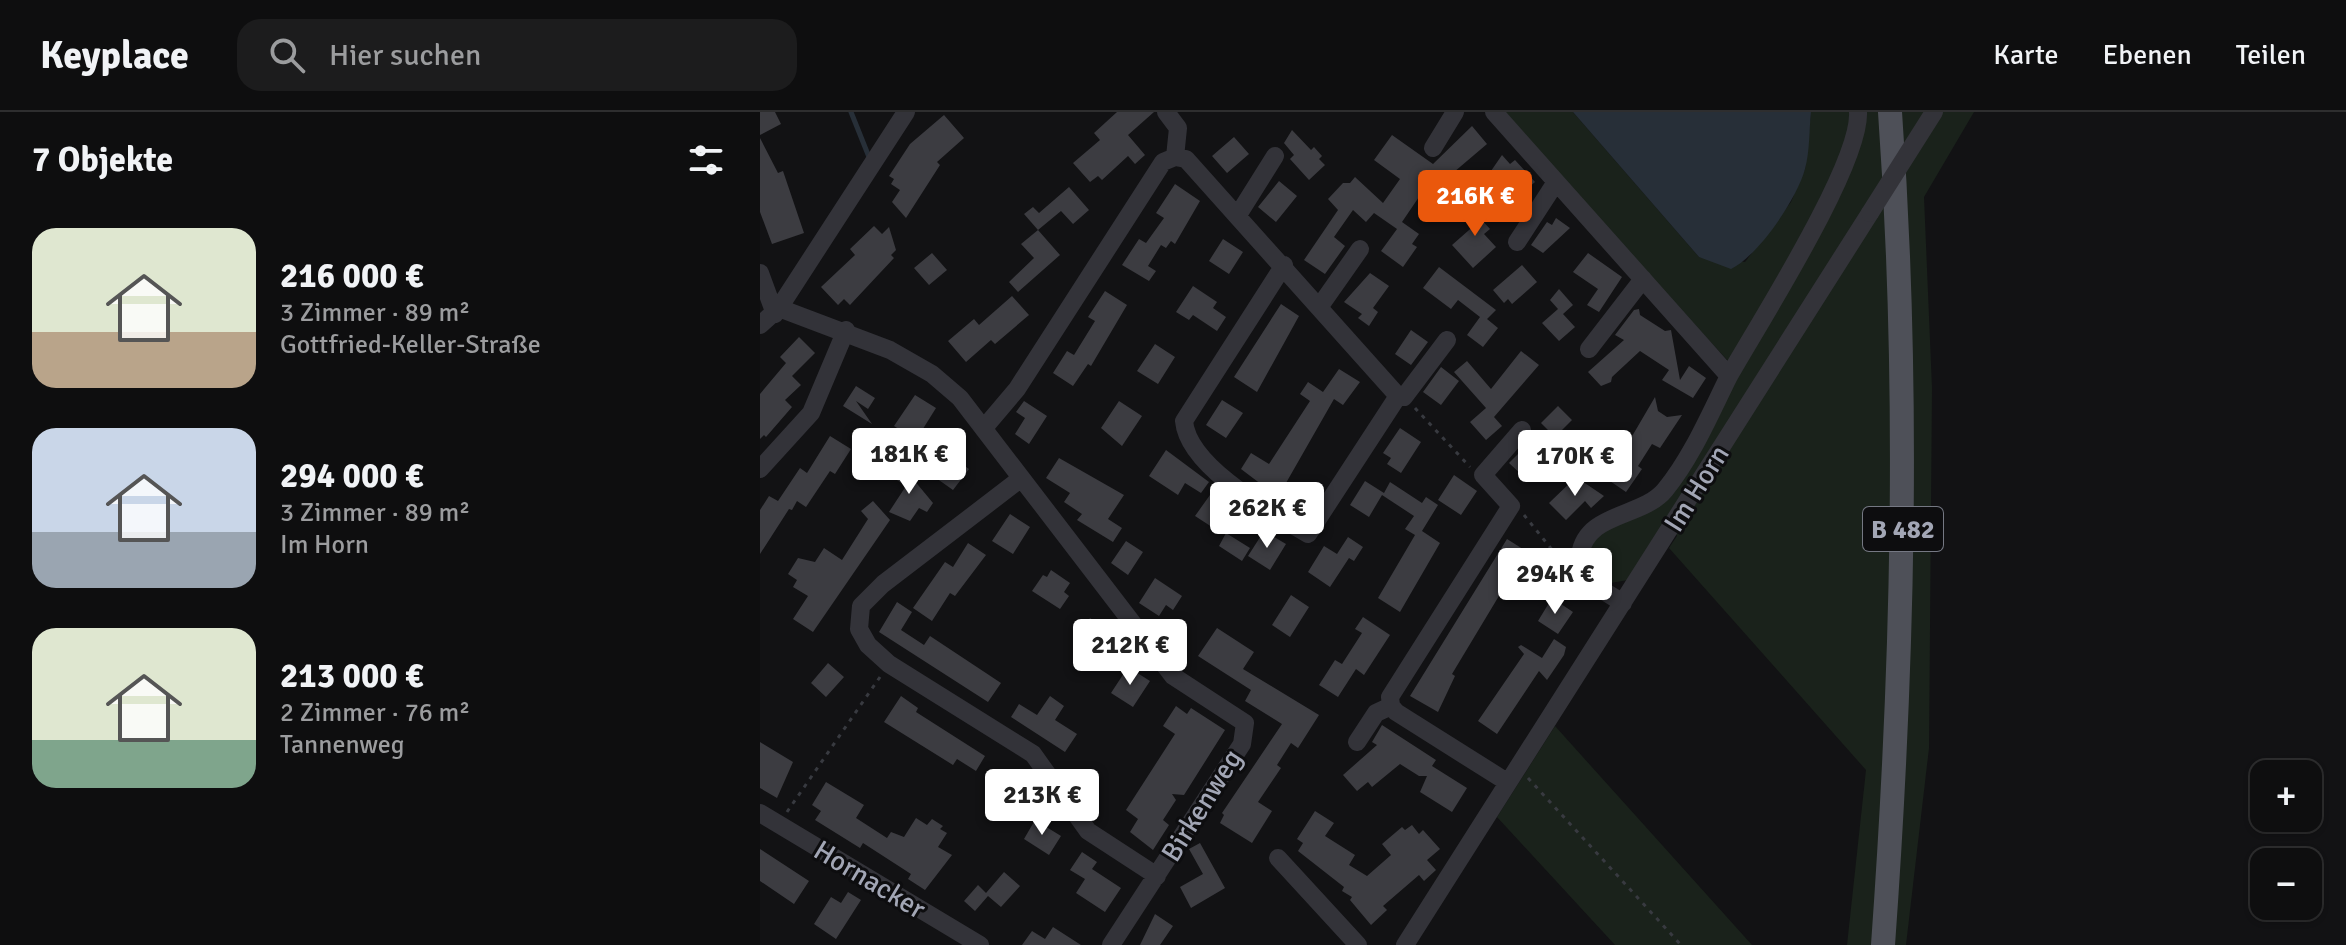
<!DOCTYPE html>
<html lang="de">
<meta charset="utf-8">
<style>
body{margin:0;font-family:Signika,sans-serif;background:#1c1c1d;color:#f1f3f6;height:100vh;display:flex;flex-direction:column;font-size:30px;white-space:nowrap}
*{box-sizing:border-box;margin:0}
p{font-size:26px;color:#9b9c9e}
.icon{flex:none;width:44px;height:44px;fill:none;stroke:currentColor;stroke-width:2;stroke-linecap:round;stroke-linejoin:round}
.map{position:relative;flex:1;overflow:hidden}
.sheet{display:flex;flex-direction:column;background:#0e0e0f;width:760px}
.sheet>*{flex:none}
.tools{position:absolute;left:1490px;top:648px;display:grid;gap:16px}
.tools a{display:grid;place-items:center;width:72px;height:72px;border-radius:16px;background:#0e0e0f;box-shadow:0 2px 6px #0004,0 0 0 2px #2e2e2f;font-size:40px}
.price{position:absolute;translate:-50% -68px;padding:0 18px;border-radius:8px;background:#fff;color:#222;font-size:26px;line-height:52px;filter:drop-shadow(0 2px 4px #0008)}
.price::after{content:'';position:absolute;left:50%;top:48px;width:24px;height:18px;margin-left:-12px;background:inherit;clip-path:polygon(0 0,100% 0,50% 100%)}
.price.selected{background:#ea580c;color:#fff}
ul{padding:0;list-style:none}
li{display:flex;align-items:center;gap:24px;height:200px;padding:0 32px}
li span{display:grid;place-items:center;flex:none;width:224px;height:160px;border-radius:24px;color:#555}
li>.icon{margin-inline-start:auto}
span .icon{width:96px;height:96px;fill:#fffc;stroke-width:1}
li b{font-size:34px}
h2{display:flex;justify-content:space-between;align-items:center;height:96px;padding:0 32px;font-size:34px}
header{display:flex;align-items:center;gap:48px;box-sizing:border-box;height:112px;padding:0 40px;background:#0e0e0f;border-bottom:2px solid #2e2e2f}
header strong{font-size:38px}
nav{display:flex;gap:44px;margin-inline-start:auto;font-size:28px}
.search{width:560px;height:72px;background:#1c1c1d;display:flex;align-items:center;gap:20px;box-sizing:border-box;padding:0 28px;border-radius:24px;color:#9b9c9e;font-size:30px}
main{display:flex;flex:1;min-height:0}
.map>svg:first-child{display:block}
</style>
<header>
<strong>Keyplace</strong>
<div class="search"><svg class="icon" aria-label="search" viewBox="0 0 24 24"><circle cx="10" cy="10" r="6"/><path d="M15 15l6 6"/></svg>Hier suchen</div>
<nav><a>Karte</a><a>Ebenen</a><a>Teilen</a></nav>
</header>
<main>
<section class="sheet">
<h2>7 Objekte<svg class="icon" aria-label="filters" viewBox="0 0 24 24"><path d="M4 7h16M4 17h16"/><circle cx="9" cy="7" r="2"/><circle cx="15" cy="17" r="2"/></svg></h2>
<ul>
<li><span style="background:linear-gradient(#dfe7d0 65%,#b9a48a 0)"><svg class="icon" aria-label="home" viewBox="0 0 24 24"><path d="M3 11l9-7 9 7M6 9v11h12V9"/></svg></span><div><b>216 000 €</b><p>3 Zimmer · 89 m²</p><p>Gottfried-Keller-Straße</p></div></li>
<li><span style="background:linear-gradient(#c9d6e8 65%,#9aa5b1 0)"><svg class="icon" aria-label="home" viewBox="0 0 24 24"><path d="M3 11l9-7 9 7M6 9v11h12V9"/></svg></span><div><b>294 000 €</b><p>3 Zimmer · 89 m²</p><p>Im Horn</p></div></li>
<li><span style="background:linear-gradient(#dfe7d0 70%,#7fa58c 0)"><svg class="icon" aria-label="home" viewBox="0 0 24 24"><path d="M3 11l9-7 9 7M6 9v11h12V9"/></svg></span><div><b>213 000 €</b><p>2 Zimmer · 76 m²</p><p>Tannenweg</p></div></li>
</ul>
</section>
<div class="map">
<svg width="1586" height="833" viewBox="0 0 1586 833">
<rect width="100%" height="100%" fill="#121214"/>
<path fill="#1a221b" d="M744,0H813L939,145L985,150L1031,90L1045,57L1051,0H1091L1092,8L1075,64L971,252L795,62Z
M1102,0H1214L1164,85L1172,276L1169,636L1146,833H1087L1106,658L909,436L917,424L909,410L868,468L845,472L826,454L833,430L937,341Z
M795,614L992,833H855L737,705Z"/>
<path fill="#272f38" d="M813,0H1051C1049,18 1050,39 1045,57C1037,87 998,144 971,157L939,145Z"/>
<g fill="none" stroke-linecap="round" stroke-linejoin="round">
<path stroke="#272f38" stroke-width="5" d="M91,0L109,45"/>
</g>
<path fill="#3c3c41" d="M0,0H15L21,12L0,23Z
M357,0H394L368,23L385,43L375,52L368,44L342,68L338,64L330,70L313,51L340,28L334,21Z
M184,3L204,26L177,50L180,53L146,106L132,90L140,78L131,72L134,67L129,64L150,32Z
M712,14L727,32L687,66L691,69L675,92L661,82L642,110L659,122L652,132L657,135L643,155L621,139L637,117L614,101L606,110L593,98L574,125L585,134L565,162L544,148L578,98L568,87L583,71H590L595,65L623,91L640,67L614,48L632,23L673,52Z
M532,18L551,38L554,35L562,44L559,47L565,53L549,68L530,47L534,43L524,31Z
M474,25L489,42L467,61L452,44Z
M0,26L18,61L23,59L44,121L12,132L0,100Z
M742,43L750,52L755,48L775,70L756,87L731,59Z
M519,69L537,84L516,110L498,95Z
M415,72L440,89L415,132L411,129L406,136L401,133L388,154L396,159L389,169L362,153L379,127L386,131L404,106L396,101Z
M309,75L329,98L313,112L301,99L278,118L300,143L258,180L249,170L274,146L261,132L278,118L264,102L273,95L279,101Z
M717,87L727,99L718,109L721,107L730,117L724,122L736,135L713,156L692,133L717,111L707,101Z
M796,106L810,116L783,141L771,133L787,110L792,113Z
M114,114L122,122L129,115L136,138L131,143L134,146L90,193L84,187L78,193L61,175L95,143L90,137Z
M463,127L483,140L469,162L449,149Z
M172,141L187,158L169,173L154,156Z
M828,141L862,165L839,200L827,193L838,177L813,160Z
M762,153L777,170L752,192L748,187L744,191L733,178Z
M679,155L736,198L727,207L738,216L723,235L707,223L720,205L698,188L691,197L663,176Z
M610,161L629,174L613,196L618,200L609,214L598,206L602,202L584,190Z
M433,174L457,190L453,196L466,205L457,219L433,203L429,208L416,200Z
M799,177L813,193L803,202L815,215L799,229L782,211L798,197L790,188Z
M345,179L367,193L331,254L328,252L313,274L293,261L307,239L314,243L335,209L328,205Z
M252,184L269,203L235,232L231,228L206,250L188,229L214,207L219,213Z
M521,192L539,204L497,280L474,265Z
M879,197L880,203L905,219L911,218L920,268L929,254L946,266L933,286L902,268L909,258L880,239L852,265L851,270L841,274L828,260L864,228L855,223L874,198Z
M651,218L668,230L651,253L635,242Z
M39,225L55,241L32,264L41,273L25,288L32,295L6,325L4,323L0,327V282L26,251L20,245Z
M395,232L415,245L398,272L377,259Z
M761,239L779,253L734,305L742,314L726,328L710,310L726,296L694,260L707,249L731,277Z
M681,255L699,269L681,293L663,280Z
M579,257L600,270L583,293L574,287L518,385L481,357L491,341L509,352L550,289L540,282L548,270L563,280Z
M96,274L115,286L108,297L96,289L112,312L83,294Z
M155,283L176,296L156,328L134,314Z
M895,285L898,299L907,305L922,303L900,336L892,332L878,354L882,357L866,380L847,367Z
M462,288L483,301L466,326L446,313Z
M264,289L287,304L269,332L255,322L265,306L256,300Z
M359,289L382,304L362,334L341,316Z
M798,294L812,308L795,325L781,311Z
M640,316L661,330L641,361L627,352L631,346L623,341Z
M789,319L801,331L784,354L780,349L764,365L749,351L765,335L769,339Z
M70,324L91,337L75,362L70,359L46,395L37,389L32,398L29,397L0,442V398L9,384L18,389L40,356L47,361Z
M406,338L449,370L441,381L425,371L418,383L389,364Z
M192,345L209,357L193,378L176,366Z
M299,346L364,383L348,407L362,416L353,430L317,408L322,402L304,390L310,381L286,366Z
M139,350L173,391L167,400L159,396L150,409L129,400L146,374L131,364Z
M694,363L717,379L701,403L678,388Z
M816,365L844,384L831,396L825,389L806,408L789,391Z
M605,369L624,381L630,370L662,391L666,385L678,393L662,419L680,431L640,500L618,486L655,423L645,417L654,404L622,383L609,405L590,393Z
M450,383L470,396L455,417L435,404Z
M113,389L130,408L53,520L33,507L48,484L33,475L37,468L28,462L38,446L55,450L64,436L82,448L108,407L101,399Z
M250,402L270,415L253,442L232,429Z
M504,419L526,432L510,458L488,444Z
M466,421L490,436L482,449L459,434Z
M588,425L603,435L594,449L589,446L570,475L548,460L564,434L577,442Z
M747,427L766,439L692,562L695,564L678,600L650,584Z
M366,429L383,440L368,463L351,451Z
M208,431L226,443L195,484L190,481L172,509L153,496L185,450L193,455Z
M291,458L310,471L304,480L309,484L300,497L272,479L283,463L287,465Z
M395,466L422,484L413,498L406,493L399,504L379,491Z
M531,483L549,495L530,525L512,513Z
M792,486L813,500L798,522L778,509Z
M137,490L152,500L141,518L164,533L170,524L241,571L228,590L119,520Z
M603,505L630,523L604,563L596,557L578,585L559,573L575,548L582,552L602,521L595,517Z
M330,506L347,517L335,536L317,525Z
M457,516L494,540L483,557L559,603L538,636L531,631L517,653L521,656L498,690L512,699L492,731L460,711L464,703L462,701L522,612L485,589L491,578L438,544Z
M794,527L806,535L804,543L787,568L779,559L737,622L718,609L764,542L758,535L761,533L782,546Z
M68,551L84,565L66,585L51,571Z
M368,555L390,569L373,595L351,581Z
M141,584L158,596L156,600L225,644L216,659L197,647L193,653L124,610Z
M290,584L304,594L295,608L317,622L305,640L251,605L259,592L277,603Z
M416,594L427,602L431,596L465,618L424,683L412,682L416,688L403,708L409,713L393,738L370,720L378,707L366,698L415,622L403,614Z
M622,613L676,648L672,654L707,676L692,700L660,680L667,664H659L640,652L612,675L608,670L597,679L583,663L617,633L612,630Z
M0,630L33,650L17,686L0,676Z
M245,662L263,674L256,684L262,688L255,698L231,683Z
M66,670L104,693L96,706L127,726L131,720L144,725L156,706L167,713L172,707L183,714L180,717L187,721L178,735L192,743L165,778L148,767L151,762L103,731L100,736L55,708L61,699L52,693Z
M555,699L574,711L565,724L595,743L589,753L607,764L631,743L622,732L642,715L645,718L652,713L659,722L663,718L680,737L667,748L676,758L664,769L659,763L623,794L627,798L611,813L590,788L592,785L582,779L584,775L538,739L543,731L537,727Z
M275,708L301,724L289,743L264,727Z
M440,731L465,776L431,796L420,775L443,762L429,737Z
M0,737L49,769L34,792L0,769Z
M322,740L337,750L332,757L361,776L345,800L316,781L325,767L310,758Z
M244,760L260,774L241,795L228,784L215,799L204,789L218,773L226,781Z
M88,780L101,788L76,827L54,812L71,785L81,791Z
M395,802L413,814L400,833H380Z
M293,815L321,833H262L272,819L285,827Z"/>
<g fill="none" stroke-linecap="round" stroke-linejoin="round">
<path stroke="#383a40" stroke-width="3" stroke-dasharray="4 6" stroke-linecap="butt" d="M655,296L710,355
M764,403L802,450
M768,666L921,833
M27,700L120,565"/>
<path stroke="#333339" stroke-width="18" d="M406,0L418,16L415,45
M734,0L969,264C950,302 932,345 905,378C882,406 826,400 820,443C817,467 846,480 863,491
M673,36L695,0
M478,103L515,44
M757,130L796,70
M524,153L424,309C428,355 511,400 548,422L638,284
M0,161L15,202
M560,194L600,137
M19,196L146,0
M0,213L19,196L130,238L172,262L200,286L413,564L485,611L482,632L351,833
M829,237L883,167
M969,264C999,211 1101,52 1098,0
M638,284L644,285L687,228
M224,316L257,277L403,50L415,45L426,47L638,284
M0,357L51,301L86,218
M259,368L123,472L101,494L99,517L108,533L129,552L273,642L328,719L397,764
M597,630L616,601L631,594
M747,670L636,600L631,594L630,585L751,394L723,363L762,318
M0,701L220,833
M518,746L598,833
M645,833L1110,101"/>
<path stroke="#4e5058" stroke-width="24" d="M1123,833C1143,555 1150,279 1130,0"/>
<path stroke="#333339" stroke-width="18" d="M1110,101L1174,0"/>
</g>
<g text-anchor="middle" stroke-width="6" stroke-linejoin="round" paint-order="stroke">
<rect fill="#0d0d0f" stroke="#757883" stroke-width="2" x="1103" y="395" width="80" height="44" rx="6"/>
<g font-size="26" font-weight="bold" fill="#a2a6b5">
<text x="1143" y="426">B 482</text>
</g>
<g font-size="28" fill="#a2a6b5" stroke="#0d0d0f">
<text transform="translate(936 376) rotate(-58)" y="10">Im Horn</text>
<text transform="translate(441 693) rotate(-58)" y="10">Birkenweg</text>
<text transform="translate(110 767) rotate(31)" y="10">Hornacker</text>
</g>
</g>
</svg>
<div class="tools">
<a>+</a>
<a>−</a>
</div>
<b class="price selected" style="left:715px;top:126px">216K €</b>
<b class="price" style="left:149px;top:384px">181K €</b>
<b class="price" style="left:815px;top:386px">170K €</b>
<b class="price" style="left:507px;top:438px">262K €</b>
<b class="price" style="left:795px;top:504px">294K €</b>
<b class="price" style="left:370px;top:575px">212K €</b>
<b class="price" style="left:282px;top:725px">213K €</b>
</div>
</main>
